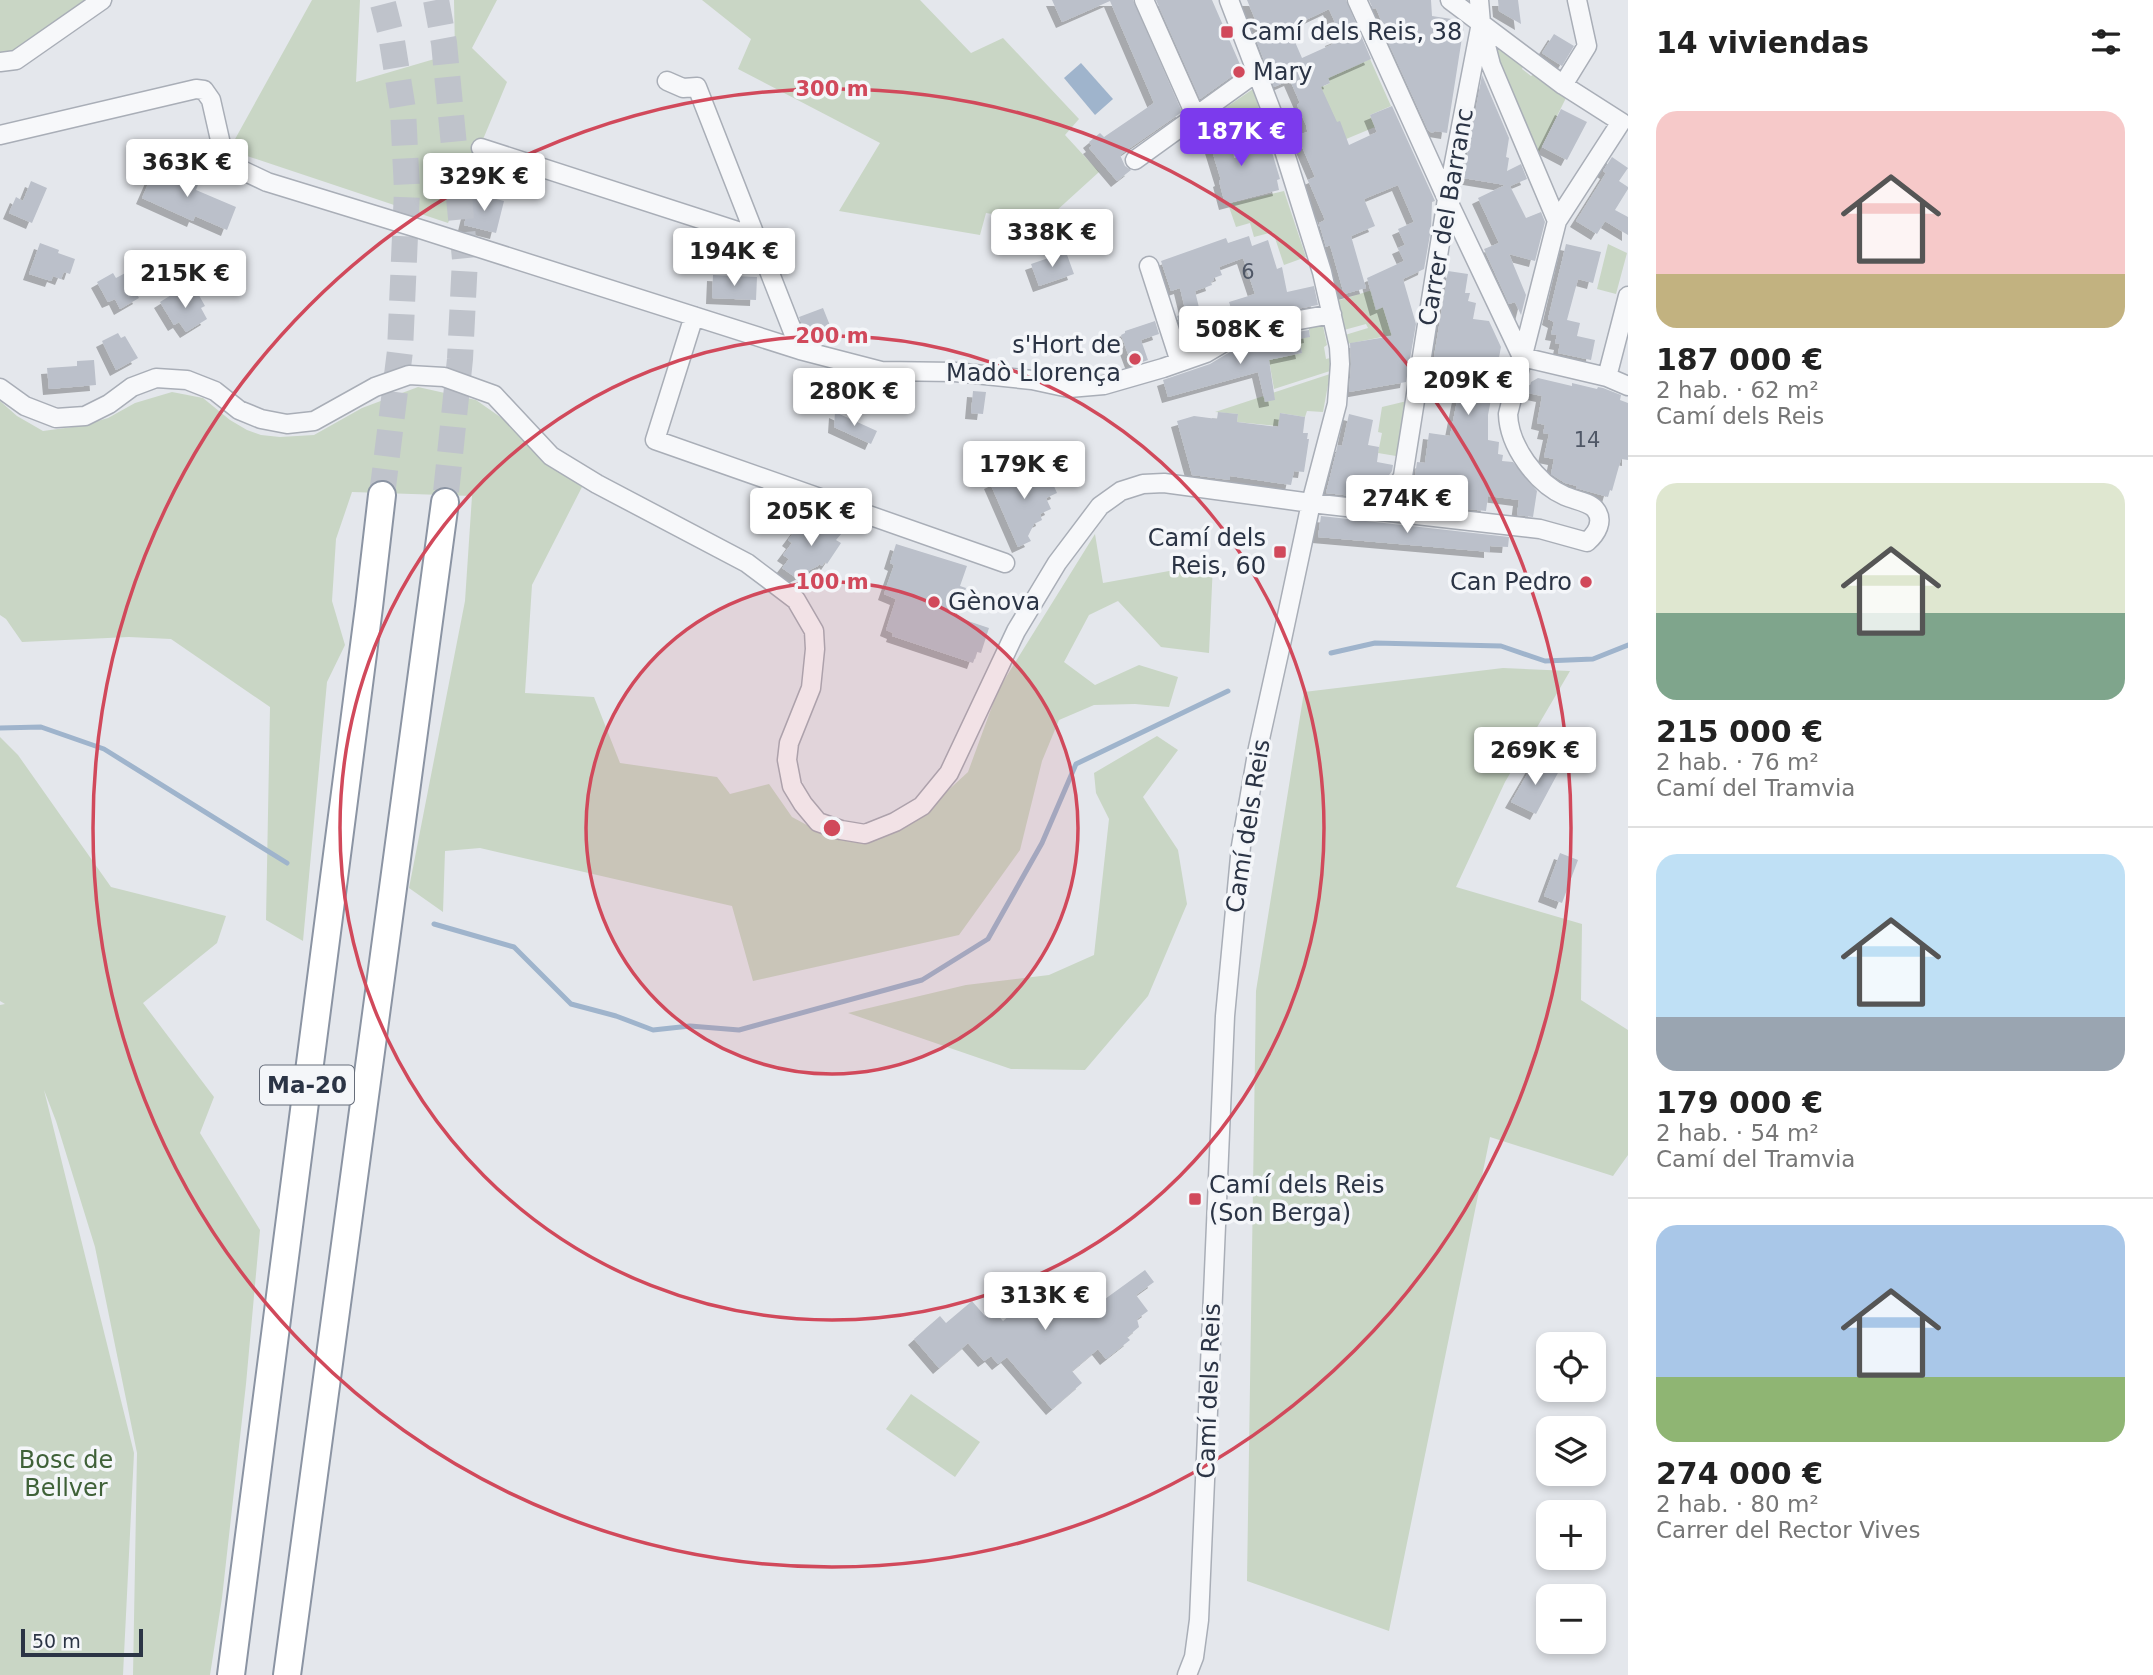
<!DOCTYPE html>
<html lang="es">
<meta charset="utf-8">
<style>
body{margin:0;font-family:"DejaVu Sans",sans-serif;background:#f2f2f2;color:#222;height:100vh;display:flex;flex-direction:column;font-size:26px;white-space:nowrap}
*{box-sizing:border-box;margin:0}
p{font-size:23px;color:#767676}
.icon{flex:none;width:38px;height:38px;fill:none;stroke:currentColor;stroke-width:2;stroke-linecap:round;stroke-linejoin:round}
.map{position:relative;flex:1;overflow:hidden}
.details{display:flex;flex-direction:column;background:#fff;width:525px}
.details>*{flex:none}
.fabs{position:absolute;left:1536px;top:1332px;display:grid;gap:14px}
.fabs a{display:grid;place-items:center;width:70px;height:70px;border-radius:14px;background:#fff;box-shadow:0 4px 10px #0003;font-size:35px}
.scale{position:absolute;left:21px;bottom:18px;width:122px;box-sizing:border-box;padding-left:7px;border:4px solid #2b3445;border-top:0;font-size:19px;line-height:24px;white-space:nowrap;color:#2b3445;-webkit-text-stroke:5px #f4f6f9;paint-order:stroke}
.price{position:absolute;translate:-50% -60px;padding:0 16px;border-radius:7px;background:#fff;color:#222;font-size:23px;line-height:46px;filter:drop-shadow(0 2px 4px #0008)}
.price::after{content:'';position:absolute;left:50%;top:42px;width:21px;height:16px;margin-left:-10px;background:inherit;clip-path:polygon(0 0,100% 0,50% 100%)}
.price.active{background:#7c3aed;color:#fff}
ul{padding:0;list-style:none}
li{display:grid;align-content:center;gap:14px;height:371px;padding:0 28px}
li+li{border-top:2px solid #e0e0e0}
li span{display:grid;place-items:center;height:217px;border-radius:21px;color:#555}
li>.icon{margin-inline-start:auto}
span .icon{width:126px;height:126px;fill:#fffc;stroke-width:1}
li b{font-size:30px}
h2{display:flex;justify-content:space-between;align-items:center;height:84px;padding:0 28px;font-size:30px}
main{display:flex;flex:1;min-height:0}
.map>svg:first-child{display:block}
</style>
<main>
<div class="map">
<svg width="1628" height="1675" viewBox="0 0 1628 1675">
<defs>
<filter id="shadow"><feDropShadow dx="-6" dy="6" stdDeviation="0" flood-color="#0004"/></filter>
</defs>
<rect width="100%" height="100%" fill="#e4e7ec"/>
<path fill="#c9d6c5" d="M0,0H113L0,65Z
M312,0H360L356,82L455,53L454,0H497L472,48L507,82L448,223L229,150Z
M702,0H920L971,53L1003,38L1079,119L1065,135L1099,172L1044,222L986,213L980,235L839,211L880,143L738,69L751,39Z
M1500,46L1524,64L1522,69L1531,76L1537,72L1567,96L1539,152L1495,55Z
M1370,59L1391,106L1370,115L1375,127L1339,142L1340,122L1331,125L1320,97L1321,81L1324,86L1330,83L1328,78Z
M1253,89L1269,142L1220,156L1230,129L1219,131L1215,115Z
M1284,191L1306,257L1284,265L1273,232L1254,237L1250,223L1236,227L1228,204Z
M1608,244L1627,253L1616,294L1597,289Z
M1382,287L1376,309L1383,307L1392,335L1347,344L1345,335L1368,328L1366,324L1344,330L1337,301Z
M1322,321L1327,345L1324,347L1326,359L1330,358V371L1274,389L1269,360L1302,353L1299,339L1310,336L1308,324Z
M1330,374L1323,412L1307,411L1305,417L1280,413L1288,427L1237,422L1238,414L1215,412Z
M418,387L476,400L506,421L531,449L582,487L532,585L525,693L594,697L620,763L717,777L730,794L769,784L792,817L831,838L863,840L930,807L968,772L998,690L1095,534L1103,583L1213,563L1209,653L1161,647L1118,601L1089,615L1064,662L1095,685L1139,665L1178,677L1169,707L1135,704L1094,705L1059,720L1042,761L1020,850L959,935L753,981L732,906L480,848L445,851L443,912L409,888L465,601L472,496L352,492L336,539L332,601L345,645L327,682L303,941L266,920L270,707L171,639L129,637L22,642L6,619L0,615V401L17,416L43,431L80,426L108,418L135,403L172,392L203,398L230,420L247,430L261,435L280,437L314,435L362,408Z
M1407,401L1396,456L1378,453L1382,433L1378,432L1382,407Z
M1503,668L1570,671L1505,782L1456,887L1582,924L1581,1000L1628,1030V1155L1613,1176L1490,1137L1389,1631L1247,1581L1256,991L1304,692Z
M1157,736L1178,750L1143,797L1178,850L1187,904L1148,996L1085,1070L1011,1069L848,1013L966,985L1049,975L1094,955L1109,819L1096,793L1094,773Z
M0,737L18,755L111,887L226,916L217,943L143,1003L214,1097L200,1133L260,1230L246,1384L222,1598L210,1675H133L137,1453L95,1247L56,1121L44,1090L134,1453L123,1675H0V1005L5,1004L0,1001Z
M911,1394L980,1442L955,1477L886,1429Z"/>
<path fill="#9fb4cc" d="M1081,63L1113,99L1095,115L1064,78Z"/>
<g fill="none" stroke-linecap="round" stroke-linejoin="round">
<path stroke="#9fb4cc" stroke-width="5" d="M1331,653L1375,643L1501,646L1545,661L1593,659L1628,645
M0,728L41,727L104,749L287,863
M434,924L514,947L571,1004L616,1016L653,1030L690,1026L739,1030L922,980L988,939L1042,843L1076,764L1228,691"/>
</g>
<path fill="#bbc0ca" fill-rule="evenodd" filter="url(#shadow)" d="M1052,0H1133L1182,112L1120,155L1125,166L1131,170L1117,181L1089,148L1092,146L1089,142L1100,133L1104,137L1154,103L1110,1L1062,22Z
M1156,0H1212L1242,69L1200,99Z
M1247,0H1346L1371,59L1328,78L1330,83L1321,87L1337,122L1340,121L1349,145L1377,132L1370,115L1392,106L1435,201L1432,202L1431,229L1424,269L1403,279L1416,324L1406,382L1349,392L1351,364L1350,343L1392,336L1383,307L1376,310L1367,278L1404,261L1398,248L1405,245L1398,229L1414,222L1398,185L1364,199L1375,226L1351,236L1366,288L1344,294L1330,245L1326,247L1319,223L1325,220L1308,180L1315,177L1297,135L1308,132L1306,127H1307L1297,105L1300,103L1290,80L1274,87L1254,34L1260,31ZM1329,9L1341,36L1331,40L1333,44L1302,58L1289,28Z
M1369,0H1431L1432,16L1458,20L1464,25L1447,133L1435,131L1432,133L1428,130L1383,31L1385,30L1376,8L1373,9Z
M1498,0H1518L1521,24L1499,11Z
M1554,34L1574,46L1562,66L1542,53Z
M1482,75L1509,138L1506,157L1509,158L1507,171L1521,164L1527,179L1510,186L1526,218L1541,212L1545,222L1535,261L1509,254L1526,295L1521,315L1515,302L1509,304L1484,249L1499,243L1478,198L1505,185L1463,178Z
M1561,109L1587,122L1567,160L1542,147Z
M1215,116L1219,131L1230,129L1234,158L1271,149L1280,179L1277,180L1279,190L1225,204L1219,181L1221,180L1204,125Z
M1612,157L1628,168L1619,181L1628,187V189L1615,210L1628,217V235L1605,221L1597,234L1576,221L1606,173L1603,171Z
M156,166L198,185L196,190L236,207L227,230L195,216L193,221L142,198Z
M31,181L47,188L32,223L9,213L16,197L23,201Z
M472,193L504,201L496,233L464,225Z
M1249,236L1252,246L1268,240L1277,269L1282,267L1287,292L1314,286L1318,305L1243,319L1221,331L1188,339L1187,334L1183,335L1177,316L1186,313L1180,288L1171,291L1161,261L1226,238L1228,243ZM1243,258L1255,294L1229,302L1231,308L1201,316L1195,291L1212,285L1211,282L1214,280V278L1222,275L1219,267Z
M40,243L59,250L58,253L75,259L70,274L64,272L61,279L53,276L51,281L29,274Z
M1566,244L1601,252L1593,283L1578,279L1567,320L1580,323L1577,336L1595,340L1591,360L1558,353L1560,344L1555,343L1557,335L1551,334L1554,322L1548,319Z
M1066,252L1074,274L1039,286L1031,264Z
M131,270L138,284L133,286L139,298L120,309L115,299L108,302L97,282L113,273L116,278Z
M1448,271L1468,274L1465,293H1470L1468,301L1476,303L1473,319L1489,321L1501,347L1488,415V440L1499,442L1498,454L1503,455L1502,461L1513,462L1537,491L1533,517L1517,515L1519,500L1488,496L1486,511L1411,503L1417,462L1425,463L1429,433L1450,436L1461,381L1431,375Z
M713,275L757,277L756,300L712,298Z
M196,290L205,306L201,308L207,319L186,332L179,322L174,325L160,302L176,292L181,300Z
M823,308L833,333L808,340L799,317Z
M1155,321L1159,334L1141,340L1148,360L1134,365L1133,362H1131L1121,335L1125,333V331Z
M1309,330L1310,337L1299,339L1302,353L1269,360L1275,400L1265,402L1258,372L1168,397L1163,380L1210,364L1235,349L1265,340L1264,338Z
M118,333L121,338L125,336L138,358L116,370L102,341Z
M94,360L96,385L49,389L47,368L77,366V361Z
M1538,378L1572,386V383L1597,389L1598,387L1603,388L1621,395L1620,400L1628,403V460L1621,459L1612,491L1610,490L1608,497L1576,488L1577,486L1565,483L1551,474L1554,459L1544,457L1549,434L1543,433L1545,425L1537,423L1542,396L1528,393L1531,382Z
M973,391L986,392L983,414L971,413Z
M835,412L877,431L871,444L834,427Z
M1218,412L1238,414L1237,422L1278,427L1280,413L1305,417L1303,433H1308L1307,439H1309L1304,472L1294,471L1291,485L1230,476V480L1192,475L1177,421L1194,416L1217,419Z
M1349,414L1373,420L1368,445L1379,447L1377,462L1393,465L1392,471L1383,483L1361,497L1326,493L1338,445L1342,446Z
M1046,468L1057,493L1046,498L1051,509L1040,514L1042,520L1034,524L1028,536L1031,541L1018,547L990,483L1018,470L1022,478Z
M1321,516L1509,537L1508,547L1490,546V552L1318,537Z
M814,519L822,525L825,521L842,533L836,540L841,543L827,564L825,562L822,566L819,564L818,566L795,577L782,568L789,559L783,555L792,543L788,540L797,528L805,531Z
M896,544L967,566L960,586L966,588L956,617L989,628L981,653L977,652L973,663L892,636L893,633L886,630L896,599L884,594L894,565L890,563Z
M1536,759L1559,771L1536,814L1511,802Z
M1560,853L1578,860L1562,903L1544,896Z
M1145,1270L1154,1282L1136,1295L1148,1311L1137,1319L1139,1327L1127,1337L1130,1340L1106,1359L1098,1349L1072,1371L1082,1383L1052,1409L1007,1357L998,1364L991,1356L984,1361L968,1343L939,1368L914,1339L940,1316L946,1323L972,1301L985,1316L992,1309L1003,1321L1059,1273L1082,1280L1088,1275L1105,1299Z"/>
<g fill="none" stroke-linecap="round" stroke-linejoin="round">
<path stroke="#bfc3cb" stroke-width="26" stroke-dasharray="26 13" stroke-linecap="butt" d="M436,0L444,43L465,259L460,359L445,502
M382,495L400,351L407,190L403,110L391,35L382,0"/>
<g stroke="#a9aeb7" stroke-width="21">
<path id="minor" d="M1144,0L1196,117
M1357,0L1447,199L1522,357
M1450,0L1563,85L1621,122
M1482,30L1491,65L1557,221
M0,62L16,60L102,0
M667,81L683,88L697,87L800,350
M1563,85L1587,46L1577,0
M0,135L196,89L204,90L211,100L225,162L267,182L417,228L800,350L881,371L955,372L1032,380L1069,388L1104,385L1163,368L1206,353L1245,330L1332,314
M481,148L756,237
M1135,160L1257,72
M1149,266L1180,362
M694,316L655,440L1005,563
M1522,357L1607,377L1628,386
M1607,377L1628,296
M0,388L25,406L56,418L85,416L109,404L132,387L156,378L187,380L215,391L239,410L261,419L287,424L314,421L375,387L409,375L444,377L494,395L551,456L597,484L747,563L796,600L814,631L815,649L811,688L789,743L787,760L792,786L803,804L818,822L841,830L865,834L895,822L922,806L949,773L1016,631L1057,563L1100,506L1121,491L1143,484L1164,483L1311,503L1540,529L1587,542C1596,534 1605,521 1595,509C1589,502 1574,500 1565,496C1536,483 1509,446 1508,414L1557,221L1621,122
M1386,511L1403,476L1447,199L1481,23L1479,0
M1187,1675L1194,1657L1199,1620L1225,1016L1241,846L1258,748L1281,644L1311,503L1337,404L1340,364L1339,347L1322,272L1273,115L1229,0"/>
</g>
<g stroke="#8b94a3" stroke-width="30">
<path id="highway" d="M231,1675L369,607L382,495
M287,1675L445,502"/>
</g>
<use href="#minor" stroke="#f7f8fa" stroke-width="18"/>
<use href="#highway" stroke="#fff" stroke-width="26"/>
</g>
<circle cx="832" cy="828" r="246" fill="#d1495b" fill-opacity=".12"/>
<g fill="none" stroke="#d1495b" stroke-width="3.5">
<circle cx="832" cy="828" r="246"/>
<circle cx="832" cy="828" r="492"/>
<circle cx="832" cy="828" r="739"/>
</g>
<g fill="#d1495b" stroke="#f4f6f9" stroke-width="2.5">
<rect x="1220" y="25" width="14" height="14" rx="3.5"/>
<circle cx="1239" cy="72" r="7"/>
<circle cx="1135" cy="359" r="7"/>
<rect x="1273" y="545" width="14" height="14" rx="3.5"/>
<circle cx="1586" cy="582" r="7"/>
<circle cx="934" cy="602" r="7"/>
<rect x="1188" y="1192" width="14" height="14" rx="3.5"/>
</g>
<g text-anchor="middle" stroke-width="7" stroke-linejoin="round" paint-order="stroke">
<g font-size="21" fill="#4f5766">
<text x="1248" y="279">6</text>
<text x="1587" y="447">14</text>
</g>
<rect fill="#f4f6f9" stroke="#676e7b" stroke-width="2" x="260" y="1065.5" width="94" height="39" rx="5"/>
<g font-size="23" font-weight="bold" fill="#2b3445">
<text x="307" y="1093">Ma-20</text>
</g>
<g font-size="24" fill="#2b3445" stroke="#f4f6f9" text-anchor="start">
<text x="1241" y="40">Camí dels Reis, 38</text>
<text x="1253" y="80">Mary</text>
<text x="1121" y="353" text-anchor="end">s'Hort de<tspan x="1121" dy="28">Madò Llorença</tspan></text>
<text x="1266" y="546" text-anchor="end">Camí dels<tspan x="1266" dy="28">Reis, 60</tspan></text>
<text x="1572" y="590" text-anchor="end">Can Pedro</text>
<text x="948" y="610">Gènova</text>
<text x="1209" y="1193">Camí dels Reis<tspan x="1209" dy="28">(Son Berga)</tspan></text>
</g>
<g font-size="24" fill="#2b3445" stroke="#f4f6f9">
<text transform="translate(1446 217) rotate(-80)" y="8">Carrer del Barranc</text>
<text transform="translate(1248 826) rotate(-81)" y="8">Camí dels Reis</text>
<text transform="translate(1209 1391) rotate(-88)" y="8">Camí dels Reis</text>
</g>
<g font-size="24" fill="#3f6138" stroke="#f4f6f9">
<text x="66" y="1468">Bosc de<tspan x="66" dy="28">Bellver</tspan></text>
</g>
</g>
<circle cx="832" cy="828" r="10" fill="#d1495b" stroke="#f4f6f9" stroke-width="3.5"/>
<g font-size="21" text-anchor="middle" font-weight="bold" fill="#d1495b" stroke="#f4f6f9" stroke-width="7" stroke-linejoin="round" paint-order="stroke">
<text x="832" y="96">300 m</text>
<text x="832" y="343">200 m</text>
<text x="832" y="589">100 m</text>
</g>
</svg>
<div class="fabs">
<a><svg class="icon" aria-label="locate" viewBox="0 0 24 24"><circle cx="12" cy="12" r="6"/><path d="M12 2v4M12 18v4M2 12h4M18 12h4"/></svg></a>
<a><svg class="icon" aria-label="layers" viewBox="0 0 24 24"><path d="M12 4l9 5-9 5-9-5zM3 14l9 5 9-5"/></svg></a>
<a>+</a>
<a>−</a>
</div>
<div class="scale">50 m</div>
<b class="price active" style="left:1241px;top:168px">187K €</b>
<b class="price" style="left:187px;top:199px">363K €</b>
<b class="price" style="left:484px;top:213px">329K €</b>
<b class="price" style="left:1052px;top:269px">338K €</b>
<b class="price" style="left:734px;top:288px">194K €</b>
<b class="price" style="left:185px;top:310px">215K €</b>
<b class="price" style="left:1240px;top:366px">508K €</b>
<b class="price" style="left:1468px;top:417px">209K €</b>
<b class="price" style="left:854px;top:428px">280K €</b>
<b class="price" style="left:1024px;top:501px">179K €</b>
<b class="price" style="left:1407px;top:535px">274K €</b>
<b class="price" style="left:811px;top:548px">205K €</b>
<b class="price" style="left:1535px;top:787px">269K €</b>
<b class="price" style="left:1045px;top:1332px">313K €</b>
</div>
<section class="details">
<h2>14 viviendas<svg class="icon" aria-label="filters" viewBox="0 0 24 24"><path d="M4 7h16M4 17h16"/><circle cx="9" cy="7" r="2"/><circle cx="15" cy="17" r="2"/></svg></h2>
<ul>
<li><span style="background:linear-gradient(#f6c9c9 75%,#c2b280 0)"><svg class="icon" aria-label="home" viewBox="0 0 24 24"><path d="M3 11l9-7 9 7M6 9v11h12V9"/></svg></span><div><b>187 000 €</b><p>2 hab. · 62 m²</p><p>Camí dels Reis</p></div></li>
<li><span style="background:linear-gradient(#dfe7d0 60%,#7fa58c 0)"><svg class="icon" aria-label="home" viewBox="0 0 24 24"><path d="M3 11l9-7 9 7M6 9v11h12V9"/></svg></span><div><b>215 000 €</b><p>2 hab. · 76 m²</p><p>Camí del Tramvia</p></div></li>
<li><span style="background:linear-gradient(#bfe0f5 75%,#9aa5b1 0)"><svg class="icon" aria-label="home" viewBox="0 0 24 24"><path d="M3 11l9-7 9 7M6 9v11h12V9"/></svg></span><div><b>179 000 €</b><p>2 hab. · 54 m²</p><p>Camí del Tramvia</p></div></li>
<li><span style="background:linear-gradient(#a9c7e8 70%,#8fb573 0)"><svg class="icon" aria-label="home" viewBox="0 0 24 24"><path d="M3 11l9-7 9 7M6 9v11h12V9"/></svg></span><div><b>274 000 €</b><p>2 hab. · 80 m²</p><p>Carrer del Rector Vives</p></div></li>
</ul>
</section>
</main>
